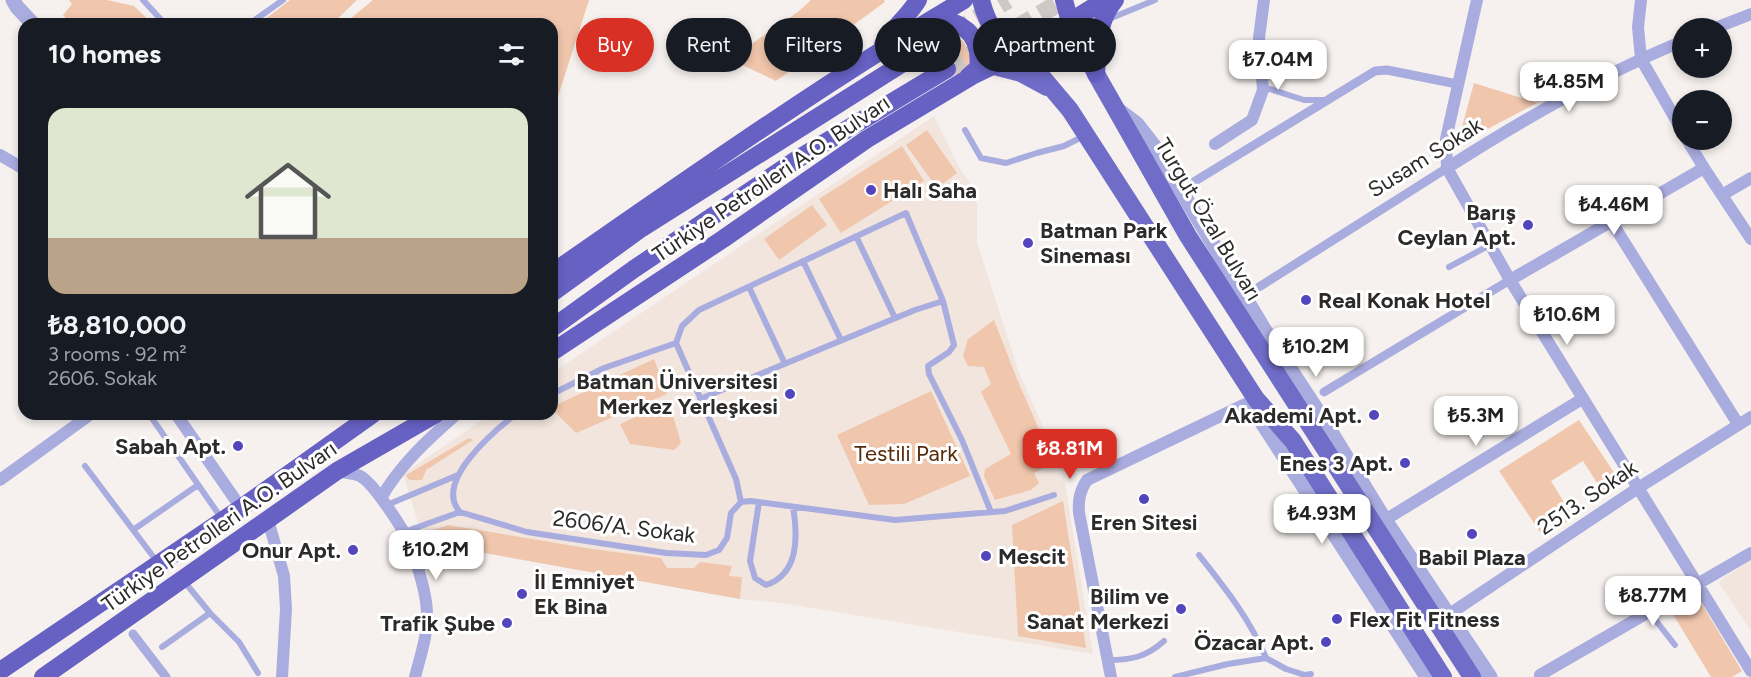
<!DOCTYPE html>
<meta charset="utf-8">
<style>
body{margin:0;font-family:Figtree,sans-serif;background:#20242c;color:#f1f3f6;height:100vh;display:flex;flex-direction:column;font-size:22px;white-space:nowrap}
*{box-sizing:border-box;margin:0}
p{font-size:20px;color:#9ea1a6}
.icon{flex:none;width:33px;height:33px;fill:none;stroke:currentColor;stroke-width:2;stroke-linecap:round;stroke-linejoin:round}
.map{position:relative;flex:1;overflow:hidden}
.sheet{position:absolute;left:18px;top:18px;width:540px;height:402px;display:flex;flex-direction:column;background:#171b24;border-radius:18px;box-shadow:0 3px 9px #0003}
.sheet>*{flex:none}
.banner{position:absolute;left:576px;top:18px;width:570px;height:54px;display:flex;gap:12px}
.controls{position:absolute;left:1672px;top:18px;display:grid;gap:12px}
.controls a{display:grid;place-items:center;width:60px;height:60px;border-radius:50%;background:#171b24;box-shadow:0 3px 9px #0003;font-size:30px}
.price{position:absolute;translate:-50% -51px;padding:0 14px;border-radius:12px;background:#fff;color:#222;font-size:20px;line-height:39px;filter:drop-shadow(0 2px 3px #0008)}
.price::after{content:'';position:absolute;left:50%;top:36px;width:18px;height:14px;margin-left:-9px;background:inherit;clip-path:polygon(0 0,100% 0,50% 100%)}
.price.active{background:#d93025;color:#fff}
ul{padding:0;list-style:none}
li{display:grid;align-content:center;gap:12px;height:318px;padding:0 30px}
li span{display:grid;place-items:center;height:186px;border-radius:18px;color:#555}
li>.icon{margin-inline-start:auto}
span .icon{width:108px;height:108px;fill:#fffc;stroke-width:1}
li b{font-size:26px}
h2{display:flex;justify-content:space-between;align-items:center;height:72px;padding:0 30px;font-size:26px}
.tag{padding:0 21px;border-radius:27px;background:#171b24;box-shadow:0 3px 9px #0003;font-size:21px;line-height:54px}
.tag.active{background:#d93025;color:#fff}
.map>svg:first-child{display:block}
</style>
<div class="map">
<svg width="1751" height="677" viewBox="0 0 1751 677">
<rect width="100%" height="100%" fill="#f6f1ee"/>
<path fill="#f2e5de" d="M934,116L961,171L977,191V242L1019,373L1063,471L1093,654L781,603L740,599L424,542L403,474L491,414H552V373Z
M1751,560V631L1719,583L1723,578Z"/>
<path fill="#f0c6ac" d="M69,0H107L134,6L153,24H71L63,15L72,4Z
M290,0H357L332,24H259Z
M373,0H589L552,115V24H344Z
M811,0H884L885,2L776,81L730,59L799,11Z
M942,31C959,31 974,49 968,66C966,71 961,75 959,79L931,34Z
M1474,83L1537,103L1457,145Z
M927,130L957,173L937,188L906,145Z
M902,146L924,181L841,233L819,199Z
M812,205L827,225L779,260L764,239Z
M994,320L1019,384L1054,463L1034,473L1039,483L1031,490L995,500L984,476L985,469L1011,454L981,392L991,384L984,367L968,366L963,356L968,339Z
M654,359L667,394L576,433L552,409V407Z
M931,391L970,476L904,504L869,505L837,435Z
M669,402L681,443L674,450L630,444L620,424Z
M1579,420L1621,483L1603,492L1583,461L1551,481L1565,504L1570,505L1577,516L1542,535L1499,471Z
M469,438L473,440L426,470L422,480H409L406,475Z
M1063,501L1086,648L1018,636L1012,525Z
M448,525L592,549L661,558L667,568H694L700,562L732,566L729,576L742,577L740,599L424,542L422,534Z
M1694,591L1742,671L1732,677H1711L1668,606Z"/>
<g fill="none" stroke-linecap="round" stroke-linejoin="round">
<path stroke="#cec9c7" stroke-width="18" stroke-dasharray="18 9" stroke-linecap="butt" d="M930,46L1008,0
M947,69L1064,0"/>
<path stroke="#a9acde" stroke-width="6" d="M143,0L165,24
M1109,19L1155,0
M249,24L283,0
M1263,90L1270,89L1304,100H1327
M965,130L981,158L1006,163L1037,153L1064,146L1084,136
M856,236L895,318
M803,261L841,340
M1449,267L1490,245
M749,287L785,364
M552,394L604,368L676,343
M700,399L915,310L943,301
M149,414L222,519
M516,414C494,431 433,482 460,512L527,532L666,553L706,555L719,550L727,538L731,513L741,502L751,501L895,520L1005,511L1054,495
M85,466L158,563
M741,502L736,479L676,343L682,326L699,310L906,213L943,301L954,345L949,352L928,366L929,374L962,440L991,512
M759,502L750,561L755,578L766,585C799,574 798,537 793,507
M387,505L458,475
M133,530L198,485
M404,532L460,512
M1199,555C1225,588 1250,619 1266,658
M183,580L210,613L239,642L258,673
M1649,612L1675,645
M162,647L210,613
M1108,660C1132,660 1146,657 1164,641
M1175,677L1228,664L1266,658L1286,669L1305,675L1311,674"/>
<path stroke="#a9acde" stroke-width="9" d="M1192,183L1375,71L1387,70L1457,84
M1259,287L1447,168
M1324,392L1510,280
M133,634L166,677"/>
<path stroke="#a9acde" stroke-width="12" d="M1477,0L1446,139L1447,168L1510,280L1751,671
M1641,0L1638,27L1641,59L1683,132
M1715,28L1751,14
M1687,140L1704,168L1751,239
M1215,144L1252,120L1263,90L1259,38L1264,0
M0,155L24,169
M1447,168C1522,120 1600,75 1683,41
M1722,195L1751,178
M1611,221L1738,424
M1510,280L1704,168
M176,414L241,508
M337,471C344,473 354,473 360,476C373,482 403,529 409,542C416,561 427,594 427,614C428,635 420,657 415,677
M0,480L91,414
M381,498C400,465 428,439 457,414
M268,520L284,576L286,609L282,677
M1385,520L1582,399
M1448,615L1638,488L1751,417
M1540,675L1751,553
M1111,677L1079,513C1078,499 1080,491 1087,480L1256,399"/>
<path stroke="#a9acde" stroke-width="15" d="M13,0L17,7L33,24
M1117,109L1137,124L1155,147L1264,329L1323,419L1385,520L1490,677
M1256,399L1259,418L1427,677"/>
<path stroke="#706dc8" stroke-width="18" d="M1070,22L1096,74L1188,236L1472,677
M1021,52L1070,110L1256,399L1293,441L1443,677
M994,66L1021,73L1047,87"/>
<path stroke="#6661c3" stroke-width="18" d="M981,0C988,27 997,39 1021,52
M1064,0L1070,22
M928,22C961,17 982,34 978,68L968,77
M883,45C892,28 908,17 918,0
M1096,74C1098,47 1097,21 1115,0
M552,273C688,179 822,84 964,0
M552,293L639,230L930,46
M552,328L634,269L796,160L947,69
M552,352L723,239L867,139L972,76L1021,52L1105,0
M0,671L241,508L373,414
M43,677L337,471L436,414"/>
</g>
<g fill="#5345bc" stroke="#fff" stroke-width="2">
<circle cx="871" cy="190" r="6"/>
<circle cx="1528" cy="225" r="6"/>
<circle cx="1028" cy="243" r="6"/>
<circle cx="1306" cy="300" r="6"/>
<circle cx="790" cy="394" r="6"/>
<circle cx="1374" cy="415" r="6"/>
<circle cx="238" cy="446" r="6"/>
<circle cx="1405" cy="463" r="6"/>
<circle cx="1144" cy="499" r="6"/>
<circle cx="1472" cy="534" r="6"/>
<circle cx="353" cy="550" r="6"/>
<circle cx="986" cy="556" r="6"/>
<circle cx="522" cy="594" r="6"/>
<circle cx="1181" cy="609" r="6"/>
<circle cx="1337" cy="619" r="6"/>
<circle cx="507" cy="623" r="6"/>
<circle cx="1326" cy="642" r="6"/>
</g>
<g text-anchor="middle" stroke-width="6" stroke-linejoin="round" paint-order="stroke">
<g font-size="22" fill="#2d2b2a" stroke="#fff">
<text transform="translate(1425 157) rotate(-32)" y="8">Susam Sokak</text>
<text transform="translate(771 178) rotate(-34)" y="8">Türkiye Petrolleri A.O. Bulvarı</text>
<text transform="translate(1209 219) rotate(59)" y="8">Turgut Özal Bulvarı</text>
<text transform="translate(1587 497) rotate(-34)" y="8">2513. Sokak</text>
<text transform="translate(219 526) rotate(-35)" y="8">Türkiye Petrolleri A.O. Bulvarı</text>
<text transform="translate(624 526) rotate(7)" y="8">2606/A. Sokak</text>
</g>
<g font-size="22" font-weight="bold" fill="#2d2b2a" stroke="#fff" text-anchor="end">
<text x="883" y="198" text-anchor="start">Halı Saha</text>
<text x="1516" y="220">Barış<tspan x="1516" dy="25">Ceylan Apt.</tspan></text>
<text x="1040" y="238" text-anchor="start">Batman Park<tspan x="1040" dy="25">Sineması</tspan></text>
<text x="1318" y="308" text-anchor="start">Real Konak Hotel</text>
<text x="778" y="389">Batman Üniversitesi<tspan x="778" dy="25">Merkez Yerleşkesi</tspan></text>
<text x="1362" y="423">Akademi Apt.</text>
<text x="226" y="454">Sabah Apt.</text>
<text x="1393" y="471">Enes 3 Apt.</text>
<text x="1144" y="530" text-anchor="middle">Eren Sitesi</text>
<text x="341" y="558">Onur Apt.</text>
<text x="998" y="564" text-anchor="start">Mescit</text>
<text x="1472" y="565" text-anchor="middle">Babil Plaza</text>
<text x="534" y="589" text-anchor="start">İl Emniyet<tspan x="534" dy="25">Ek Bina</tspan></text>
<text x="1169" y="604">Bilim ve<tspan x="1169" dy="25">Sanat Merkezi</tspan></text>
<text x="1349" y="627" text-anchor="start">Flex Fit Fitness</text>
<text x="495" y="631">Trafik Şube</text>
<text x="1314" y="650">Özacar Apt.</text>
</g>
<g font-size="22" fill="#572b0a" stroke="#fff">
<text x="906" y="461">Testili Park</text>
</g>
</g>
</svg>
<div class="controls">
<a>+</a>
<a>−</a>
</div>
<b class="price" style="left:1278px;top:91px">₺7.04M</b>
<b class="price" style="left:1569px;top:113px">₺4.85M</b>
<b class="price" style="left:1614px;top:236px">₺4.46M</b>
<b class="price" style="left:1567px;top:346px">₺10.6M</b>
<b class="price" style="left:1316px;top:378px">₺10.2M</b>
<b class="price" style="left:1476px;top:447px">₺5.3M</b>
<b class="price active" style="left:1070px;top:480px">₺8.81M</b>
<b class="price" style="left:1322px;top:545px">₺4.93M</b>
<b class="price" style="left:436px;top:581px">₺10.2M</b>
<b class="price" style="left:1653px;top:627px">₺8.77M</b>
<div class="banner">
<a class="tag active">Buy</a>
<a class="tag">Rent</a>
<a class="tag">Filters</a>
<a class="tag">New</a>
<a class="tag">Apartment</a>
</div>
<section class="sheet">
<h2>10 homes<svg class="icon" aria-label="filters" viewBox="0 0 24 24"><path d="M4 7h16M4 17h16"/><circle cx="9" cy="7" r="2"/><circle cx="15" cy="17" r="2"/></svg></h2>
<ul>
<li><span style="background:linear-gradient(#dfe7d0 70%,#b9a48a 0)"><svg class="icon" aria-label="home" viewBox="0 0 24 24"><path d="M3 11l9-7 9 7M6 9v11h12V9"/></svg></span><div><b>₺8,810,000</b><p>3 rooms · 92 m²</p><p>2606. Sokak</p></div></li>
</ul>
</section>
</div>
